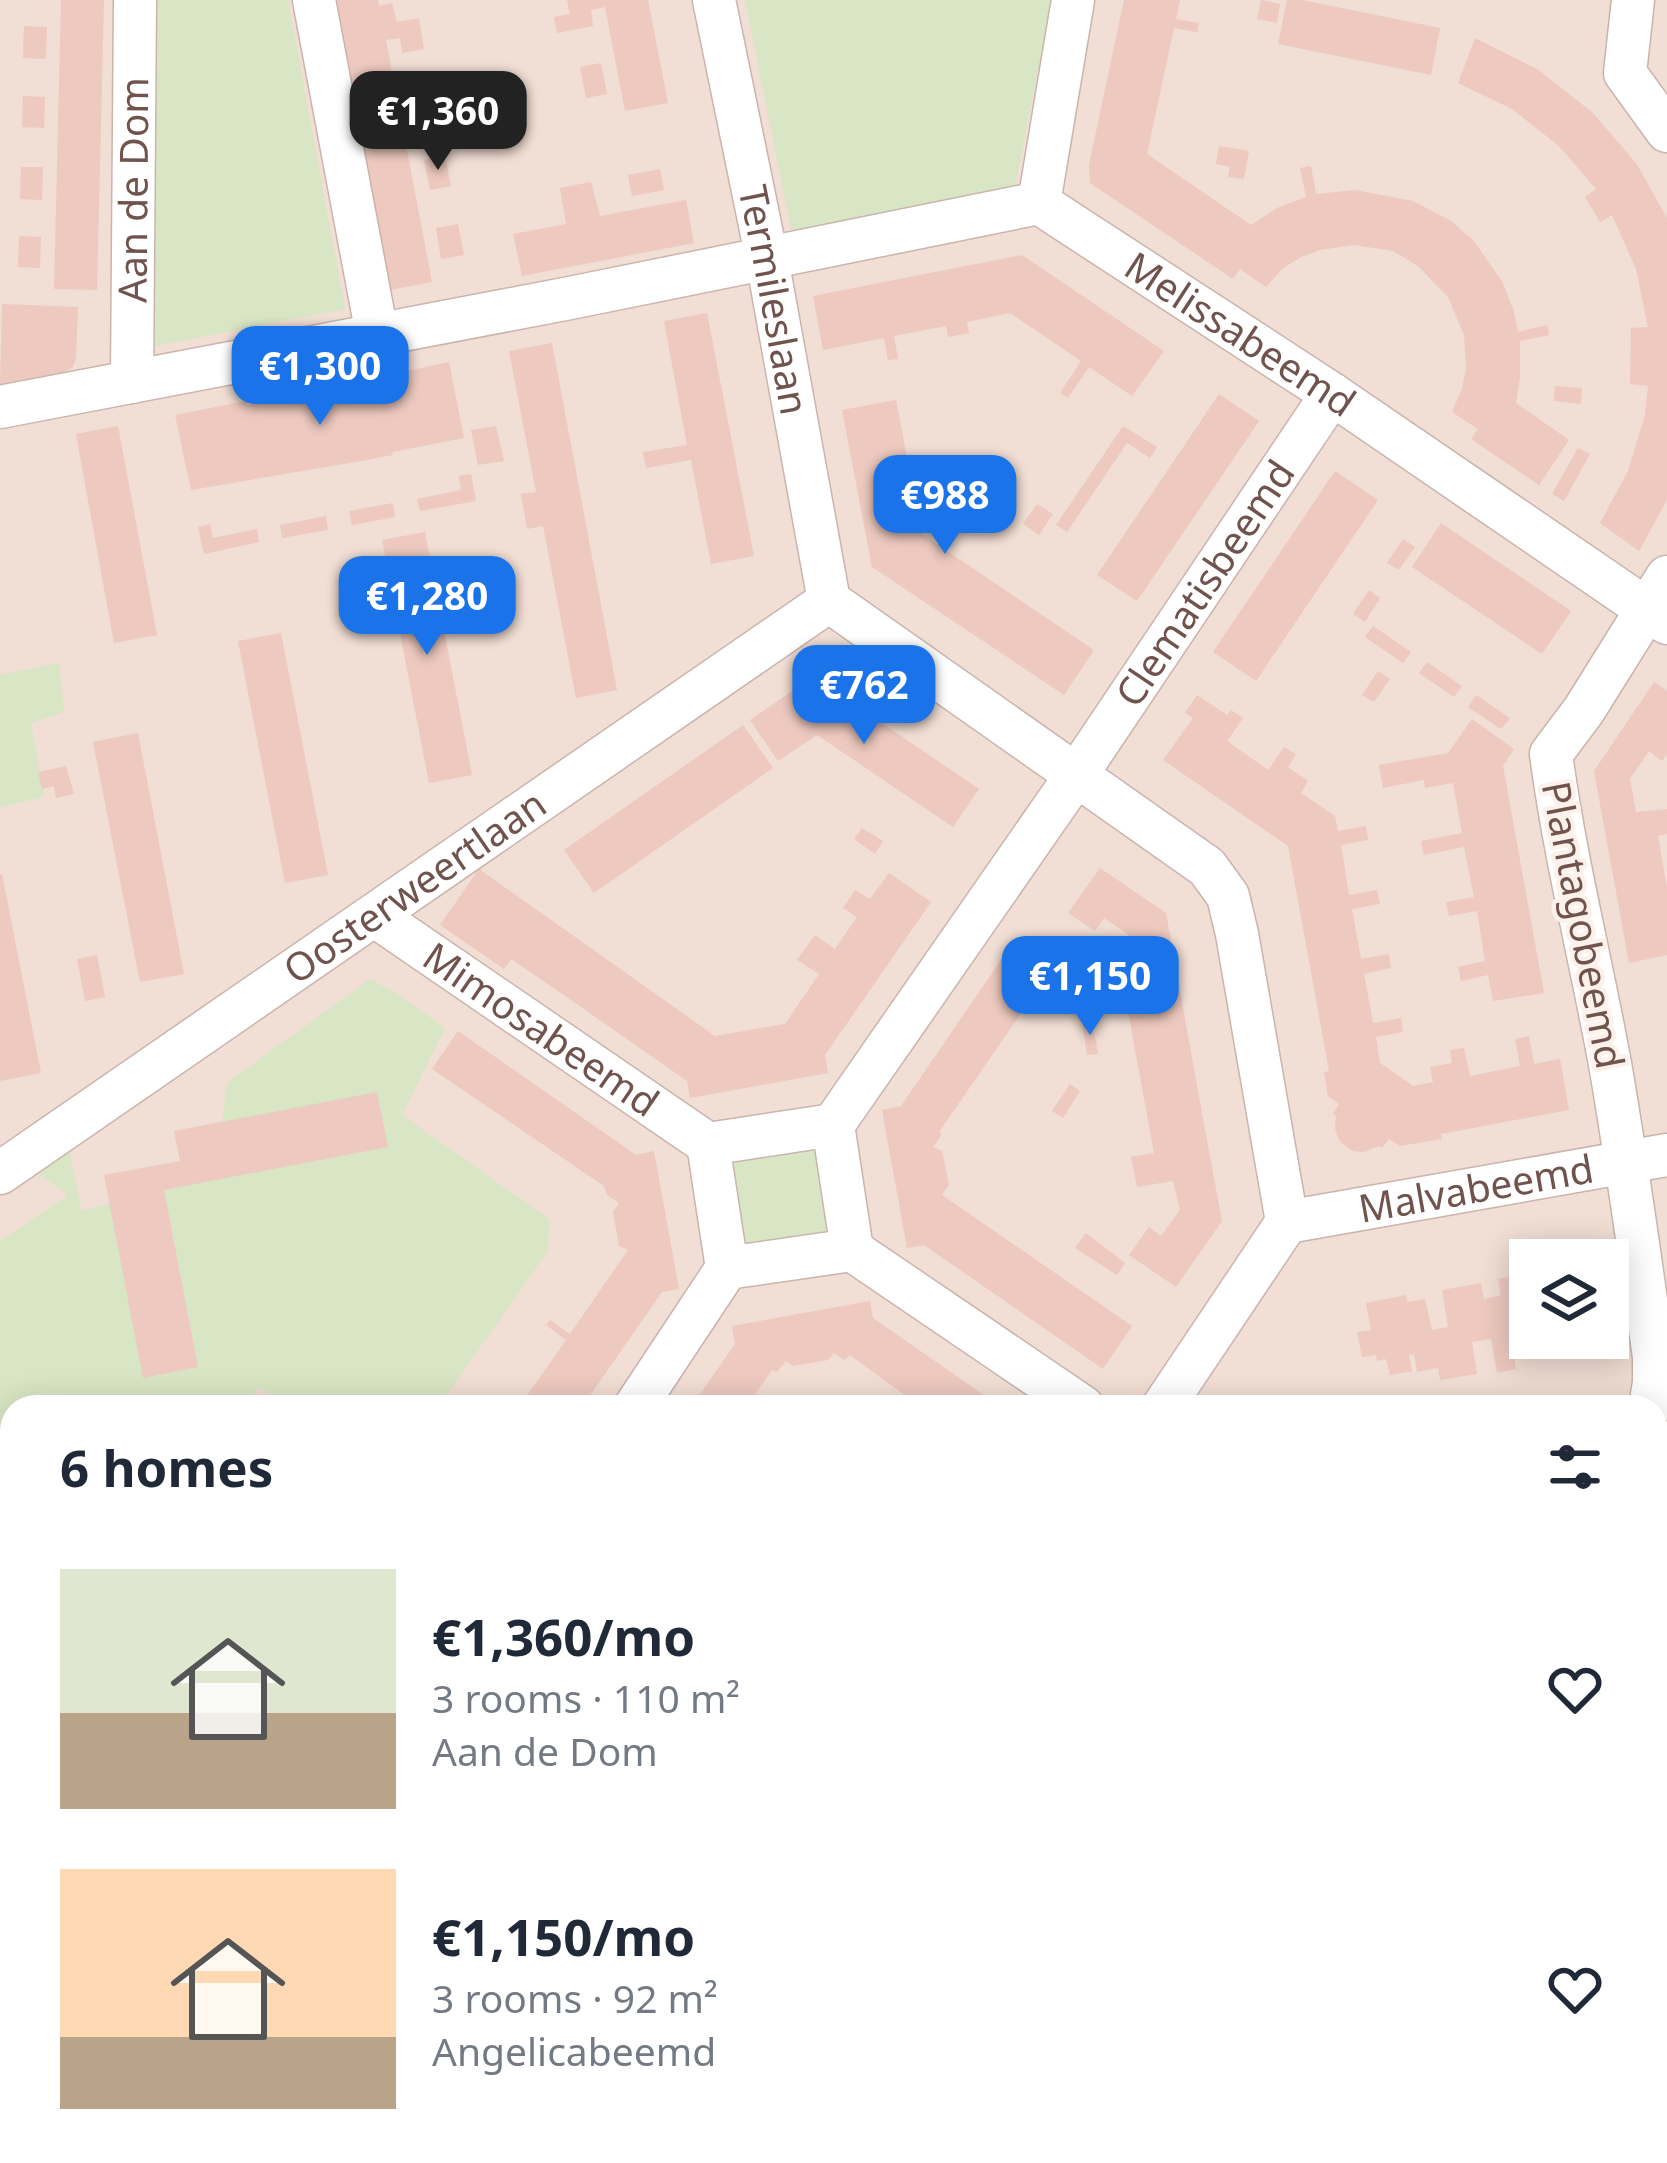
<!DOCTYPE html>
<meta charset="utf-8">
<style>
body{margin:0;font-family:"Noto Sans",sans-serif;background:#f2f2f3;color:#1f2937;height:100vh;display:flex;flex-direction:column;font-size:45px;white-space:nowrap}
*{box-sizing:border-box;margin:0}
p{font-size:39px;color:#747a83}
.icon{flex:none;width:66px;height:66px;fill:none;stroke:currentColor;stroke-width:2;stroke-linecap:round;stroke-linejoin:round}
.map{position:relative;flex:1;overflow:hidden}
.details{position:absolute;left:0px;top:1395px;width:1668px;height:768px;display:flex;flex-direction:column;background:#fff;border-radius:36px 36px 0 0;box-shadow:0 6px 30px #0003}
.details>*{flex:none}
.buttons{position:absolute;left:1509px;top:1239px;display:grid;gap:24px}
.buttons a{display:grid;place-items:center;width:120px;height:120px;border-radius:0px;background:#fff;box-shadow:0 6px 30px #0003;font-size:60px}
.price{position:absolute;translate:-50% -102px;padding:0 27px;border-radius:24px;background:#1a73e8;color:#fff;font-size:39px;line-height:78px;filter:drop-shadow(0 3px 6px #0008)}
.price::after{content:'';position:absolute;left:50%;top:72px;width:36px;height:27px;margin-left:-18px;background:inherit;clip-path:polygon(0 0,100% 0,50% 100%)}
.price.current{background:#222;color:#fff}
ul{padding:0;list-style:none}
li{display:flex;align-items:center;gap:36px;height:300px;padding:0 60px}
li span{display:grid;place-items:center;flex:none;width:336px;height:240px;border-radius:0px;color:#555}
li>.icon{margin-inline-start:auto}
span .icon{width:144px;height:144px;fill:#fffc;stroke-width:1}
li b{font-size:51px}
h2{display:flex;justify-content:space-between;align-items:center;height:144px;padding:0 60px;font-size:51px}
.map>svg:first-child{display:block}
</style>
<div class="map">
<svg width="1667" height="2163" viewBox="0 0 1667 2163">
<rect width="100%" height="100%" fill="#faeee5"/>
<path fill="#f1ded4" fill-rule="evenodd" d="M0,0H1667V2163H0ZM1530,1260H1608V1338H1530ZM12,1407H1656V2151H12Z"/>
<path fill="#d8e6c5" d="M151,0H288L345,309L151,347Z
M745,0H1052L1015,187L793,239Z
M59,663L64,712L31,723L44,797L0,807V675Z
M370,979L400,996L445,1028L402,1115L549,1219L548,1251L438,1407H290L259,1387L245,1407H12V1573L0,1590V1241L68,1195L31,1168L68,1146L82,1211L216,1174L227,1083Z
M811,1149C823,1162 832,1197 831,1217C830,1227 822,1235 815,1242L745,1245L725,1177L733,1163L743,1154Z"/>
<path fill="#edc9bf" d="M61,0H104L97,290L54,289Z
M335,0H378L379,6L392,3L397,22L419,18L424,49L402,53L400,38L386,40L432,282L390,290Z
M567,0H648L668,103L625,111L605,7L591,10L593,26L557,33L554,17L570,14Z
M1124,0H1180L1176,19L1199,23L1197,32L1174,28L1147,154L1251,225L1277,208L1306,197L1300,168L1311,166L1316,194L1355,190L1413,201L1451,221L1474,241L1503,283L1514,312L1518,332L1547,325L1549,335L1520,341V377L1516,403L1569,440L1539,485L1471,439L1478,429L1452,412L1462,389L1466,368L1464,335L1448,297L1418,266L1393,251L1354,245L1320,250L1301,257L1283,268L1266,287L1240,269L1233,279L1090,183L1089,165Z
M1261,0L1280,4L1277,23L1257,19Z
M1287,0H1302L1440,28L1431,75L1278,44Z
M24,26L47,27L46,59L23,58Z
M1475,38L1537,69L1592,112L1636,163L1667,218V500L1639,551L1600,523L1628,471L1645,415L1648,386L1630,384L1631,328L1648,327L1636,269L1612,215L1600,222L1585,197L1596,189L1559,146L1512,109L1458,83Z
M601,63L607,94L586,98L580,67Z
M431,87L437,117L417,121L411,90Z
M23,96L45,97L44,128L22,127Z
M504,97L511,134L494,137L487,100Z
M1219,146L1249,151L1244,179L1228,177L1230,167L1216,164Z
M445,156L451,186L430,190L424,160Z
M21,167H43L42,200L20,199Z
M660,169L664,190L632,196L628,175Z
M591,182L600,216L686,200L694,243L522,276L513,234L566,224L560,188Z
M458,224L464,255L441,259L436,228Z
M19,236L41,237L40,268L18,267Z
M1022,255L1164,351L1132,396L1089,367L1068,398L1060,393L1081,361L1010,313L967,322L969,333L948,337L946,326L894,336L898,359L888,360L884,338L823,350L813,296Z
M2,304L78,307L76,358L73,367L64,372L0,384Z
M707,313L754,556L711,564L691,460L646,468L643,452L687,445L664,321Z
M552,343L617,690L576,698L543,526L527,529L521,494L536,492L509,351Z
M449,362L464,438L392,452L393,455L361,461L191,490L175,415L246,401L247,405L280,398Z
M1555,386L1582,388L1581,404L1554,401Z
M1219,394L1259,421L1137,601L1097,575Z
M896,400L922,534L1094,650L1064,695L872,567L842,410Z
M118,426L157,635L114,643L76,434Z
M496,426L504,461L478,465L471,430Z
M1123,426L1157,447L1150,458L1127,443L1067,532L1056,525Z
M1578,448L1590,454L1564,501L1552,494Z
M1335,471L1378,500L1256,681L1213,652Z
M471,474L476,501L420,511L417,499L461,490L459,476Z
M393,503L395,517L352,525L349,511Z
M1037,504L1053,514L1039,535L1023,524Z
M326,516L328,530L282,538L280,525Z
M1441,523L1571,611L1542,654L1412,567Z
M210,524L213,538L257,529L259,542L204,554L198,527Z
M425,532L472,775L429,783L382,540Z
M1403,539L1415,547L1399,570L1387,563Z
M1369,590L1380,598L1365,622L1353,614Z
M1373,626L1411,652L1403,663L1365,637Z
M281,633L328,875L285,883L238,641Z
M1427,662L1462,686L1454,697L1419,673Z
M1378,671L1390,679L1374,702L1362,695Z
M807,681L809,685H818L820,681L979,789L953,827L817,735L778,761L750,720Z
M1654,682L1667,691V754L1662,761L1649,751L1630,779L1636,812L1667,809V834L1658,836L1667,888V955L1629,963L1594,771Z
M1197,695L1227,715L1231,710L1243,718L1227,741L1268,770L1284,747L1296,754L1288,767L1308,781L1301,793L1335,816L1338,831L1366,826L1368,840L1341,845L1349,895L1377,890L1380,904L1352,909L1361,959L1389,954L1391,968L1364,974L1373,1023L1401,1018L1403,1032L1376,1037L1380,1063L1413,1086L1433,1082L1430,1067L1452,1063L1450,1050L1464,1048L1470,1076L1520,1066L1515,1039L1529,1036L1534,1064L1560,1059L1569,1110L1441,1134L1442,1139L1400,1146L1389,1139L1382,1148L1379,1146L1363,1152L1353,1151L1340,1142L1335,1129L1336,1116L1333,1114L1339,1104L1328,1096L1324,1072L1329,1071L1288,846L1163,760L1193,718L1185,713Z
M1476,695L1510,718L1501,729L1468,707Z
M1472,719L1514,749L1503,766L1544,993L1493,1001L1488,975L1461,981L1458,967L1485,961L1477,911L1449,916L1446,902L1474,897L1464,847L1424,855L1421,841L1462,833L1453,783L1425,788L1424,780L1383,788L1379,765L1448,753Z
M743,725L773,768L594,893L564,850Z
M138,733L184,974L140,982L93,742Z
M66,766L74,794L56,798L54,786L42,789L38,772Z
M862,828L883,841L875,854L854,839Z
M1100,868L1166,913L1202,1113L1222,1221L1176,1287L1129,1255L1149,1227L1161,1236L1180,1210L1173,1181L1137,1187L1131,1157L1154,1153L1120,968L1135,967L1129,935L1104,918L1095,931L1068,913Z
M479,869L715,1036L785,1024L819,974L797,960L815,935L835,949L857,917L843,908L855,890L870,899L889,873L931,902L825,1055L828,1073L690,1098L687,1081L561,993L511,959L504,969L440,925Z
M0,874H2L41,1073L0,1081Z
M1005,954L1044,980L939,1132L942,1134L933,1147L942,1151L949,1185L942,1195L1132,1326L1103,1369L924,1245L907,1248L882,1110L901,1106Z
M97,955L105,997L85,1001L77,959Z
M1088,975L1092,1000L1077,1003L1073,979Z
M1092,1021L1098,1054L1087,1055L1082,1022Z
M458,1031L636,1155L654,1151L679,1289L662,1292L582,1407H519L566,1340L546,1325L550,1320L570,1334L628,1250L619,1246L613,1212L619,1203L607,1195L604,1186L432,1069Z
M1070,1084L1080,1091L1063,1118L1052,1111Z
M377,1092L388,1147L164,1190L198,1367L143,1378L104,1175L180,1161L174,1131Z
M1086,1233L1125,1263L1117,1275L1075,1248Z
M1530,1273V1338H1548L1550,1348L1514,1355L1516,1369L1497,1373L1491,1339L1472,1342L1477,1374L1440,1380L1438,1368L1417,1372L1414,1354L1409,1355L1412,1371L1390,1375L1386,1359L1377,1361L1376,1355L1362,1357L1357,1332L1371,1330L1366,1303L1406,1295L1407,1302L1425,1299L1432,1330L1448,1327L1442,1290L1481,1283L1484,1299L1501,1295L1498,1279Z
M870,1301L873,1318L1001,1407H921L850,1355L844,1360L834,1353L828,1360L793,1366L786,1361L777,1372L772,1370L746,1407H691L735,1344L732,1326Z
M1656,1561L1667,1568V1610L1656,1602Z
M12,1736V1818L3,1820L12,1871V1951L0,1953V1753Z
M0,2137L12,2139V2151H113V2163H0Z
M996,2151H1070V2163H997Z
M1297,2151H1354V2163H1297Z
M1543,2151H1601L1603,2163H1545Z"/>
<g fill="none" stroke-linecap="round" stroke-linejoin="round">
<g stroke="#cab4ac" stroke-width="45">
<g id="street">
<path d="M314,0L377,334"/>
<path id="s1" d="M714,0L767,259L829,601"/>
<path d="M1633,0L1625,73L1667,131"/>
<path d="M1039,203L1073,0"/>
<path id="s2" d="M132,382L135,0"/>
<path id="s3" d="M0,407L570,298L1039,203L1332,394L1667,623"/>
<path d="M829,601L1207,867L1228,896L1237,934L1287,1222L1163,1407"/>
<path id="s4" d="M375,916L708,1144L833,1125L852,1250"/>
<path id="s5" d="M833,1125L1077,774L1332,394"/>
<path d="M708,1144L727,1268L852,1250L1083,1407"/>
<path id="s6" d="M0,1173L829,601"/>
<path id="s7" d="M1287,1222L1667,1155"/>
<path d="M635,1407L727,1268"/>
<path d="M1650,1407L1654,1383V1357C1640,1259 1627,1161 1610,1064C1591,960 1565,859 1551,754L1584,710L1667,577"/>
<path d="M0,1629L12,1612"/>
<path d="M1656,1674L1667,1681"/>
<path d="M0,2012L12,2011"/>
<path d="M168,2151L169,2163"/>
<path d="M750,2151L766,2163"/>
<path d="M1116,2151L1123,2163"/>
<path d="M1651,2151L1653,2163"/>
<path d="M1242,2163L1249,2151"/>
</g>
</g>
<use href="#street" stroke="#fff" stroke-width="42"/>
</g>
<g text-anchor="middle" stroke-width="9" stroke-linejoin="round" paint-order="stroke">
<g font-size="39" fill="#70534d" stroke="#fdf2eb">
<text dy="14" stroke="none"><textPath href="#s2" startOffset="192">Aan de Dom</textPath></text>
<text dy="14" stroke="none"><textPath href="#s1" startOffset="306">Termileslaan</textPath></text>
<text dy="14" stroke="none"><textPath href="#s3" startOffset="1299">Melissabeemd</textPath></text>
<text dy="14" stroke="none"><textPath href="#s5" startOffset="657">Clematisbeemd</textPath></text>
<text dy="14" stroke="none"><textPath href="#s6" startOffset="504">Oosterweertlaan</textPath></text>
<text transform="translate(1583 925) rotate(79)" y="14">Plantagobeemd</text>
<text dy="14" stroke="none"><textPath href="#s4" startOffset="201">Mimosabeemd</textPath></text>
<text dy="14" stroke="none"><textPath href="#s7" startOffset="192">Malvabeemd</textPath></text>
</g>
</g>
</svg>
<div class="buttons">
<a><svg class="icon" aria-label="layers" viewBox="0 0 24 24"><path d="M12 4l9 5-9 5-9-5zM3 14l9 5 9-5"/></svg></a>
</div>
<b class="price current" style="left:438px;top:173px">€1,360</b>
<b class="price" style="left:320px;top:428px">€1,300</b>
<b class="price" style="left:945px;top:557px">€988</b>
<b class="price" style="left:427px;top:658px">€1,280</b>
<b class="price" style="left:864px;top:747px">€762</b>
<b class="price" style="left:1090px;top:1038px">€1,150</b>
<section class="details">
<h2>6 homes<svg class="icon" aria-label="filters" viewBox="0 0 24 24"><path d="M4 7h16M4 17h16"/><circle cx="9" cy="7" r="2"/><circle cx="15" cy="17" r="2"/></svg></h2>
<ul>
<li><span style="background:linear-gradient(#dfe7d0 60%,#b9a48a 0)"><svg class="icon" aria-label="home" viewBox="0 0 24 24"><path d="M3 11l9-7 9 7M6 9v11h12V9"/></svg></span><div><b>€1,360/mo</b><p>3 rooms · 110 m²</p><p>Aan de Dom</p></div><svg class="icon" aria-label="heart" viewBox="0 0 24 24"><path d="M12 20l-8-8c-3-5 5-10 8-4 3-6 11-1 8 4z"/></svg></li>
<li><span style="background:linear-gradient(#ffd9b3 70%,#b9a48a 0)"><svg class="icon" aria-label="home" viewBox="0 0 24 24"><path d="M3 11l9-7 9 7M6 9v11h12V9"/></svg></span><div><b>€1,150/mo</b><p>3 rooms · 92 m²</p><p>Angelicabeemd</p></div><svg class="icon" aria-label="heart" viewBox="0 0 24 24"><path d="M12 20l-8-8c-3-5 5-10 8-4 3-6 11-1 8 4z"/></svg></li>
</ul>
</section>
</div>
